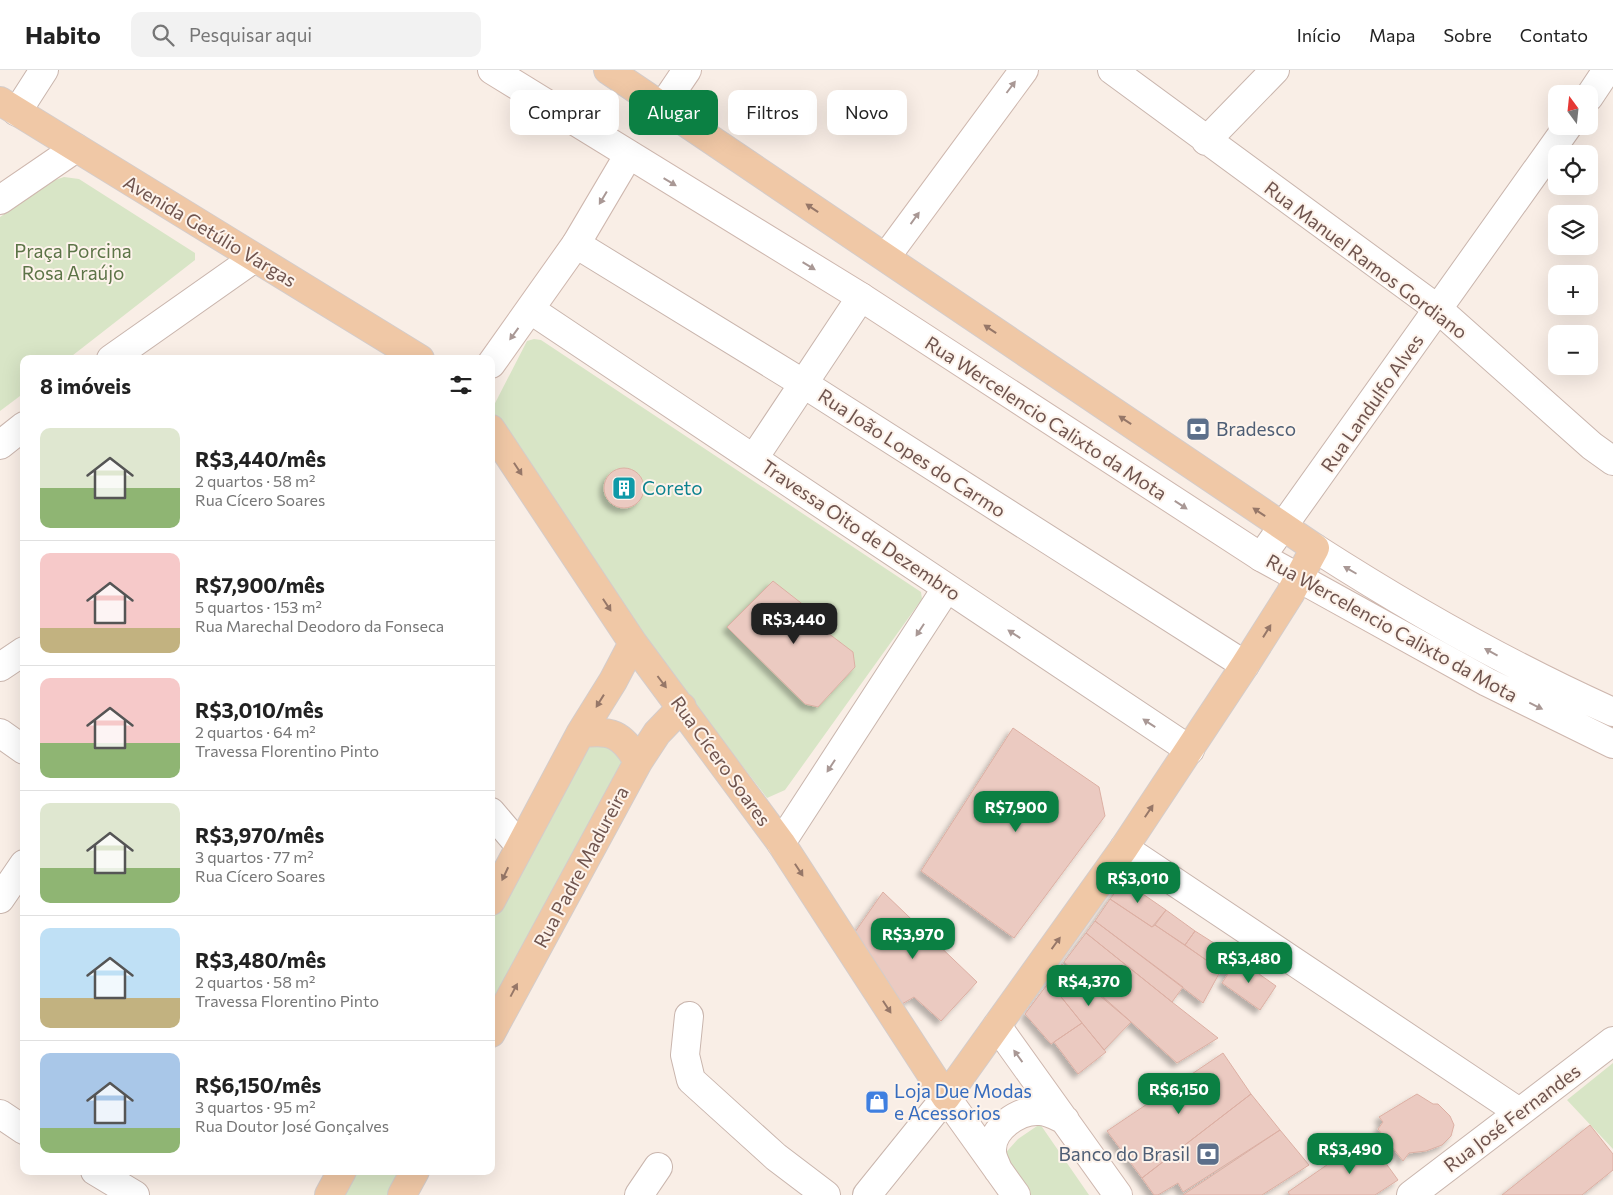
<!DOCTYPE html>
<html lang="pt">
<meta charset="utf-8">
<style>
body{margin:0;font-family:Commissioner,sans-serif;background:#f2f2f2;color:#222;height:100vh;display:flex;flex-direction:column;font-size:19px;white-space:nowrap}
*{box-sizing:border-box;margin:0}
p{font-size:16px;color:#767676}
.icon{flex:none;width:28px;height:28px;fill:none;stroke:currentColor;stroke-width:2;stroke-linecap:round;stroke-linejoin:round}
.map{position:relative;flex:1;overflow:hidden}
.sheet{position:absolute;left:20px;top:285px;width:475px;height:820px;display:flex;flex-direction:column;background:#fff;border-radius:10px;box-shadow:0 5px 20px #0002}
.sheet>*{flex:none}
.banner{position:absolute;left:510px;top:20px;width:475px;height:45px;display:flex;gap:10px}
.needle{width:32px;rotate:345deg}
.fabs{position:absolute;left:1548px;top:15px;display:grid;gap:10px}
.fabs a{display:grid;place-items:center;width:50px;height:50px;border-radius:10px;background:#fff;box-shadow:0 5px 20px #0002;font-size:25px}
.price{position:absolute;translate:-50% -42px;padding:0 11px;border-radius:10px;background:#0b8043;color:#fff;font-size:16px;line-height:32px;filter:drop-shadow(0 1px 2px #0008)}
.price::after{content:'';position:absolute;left:50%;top:30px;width:15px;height:11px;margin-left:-8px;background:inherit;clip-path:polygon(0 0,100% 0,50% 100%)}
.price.on{background:#222;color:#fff}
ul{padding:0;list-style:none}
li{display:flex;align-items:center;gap:15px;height:125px;padding:0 20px}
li+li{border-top:1px solid #e0e0e0}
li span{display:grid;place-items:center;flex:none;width:140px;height:100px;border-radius:10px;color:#555}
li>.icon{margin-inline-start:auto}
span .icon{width:60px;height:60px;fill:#fffc;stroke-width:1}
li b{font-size:21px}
h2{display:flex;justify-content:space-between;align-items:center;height:60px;padding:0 20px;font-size:21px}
.tag{padding:0 18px;border-radius:10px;background:#fff;box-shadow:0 5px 20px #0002;font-size:18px;line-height:45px}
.tag.on{background:#0b8043;color:#fff}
header{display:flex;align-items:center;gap:30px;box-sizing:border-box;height:70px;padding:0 25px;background:#fff;border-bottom:1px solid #e0e0e0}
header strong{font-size:24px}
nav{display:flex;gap:28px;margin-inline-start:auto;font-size:18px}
.search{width:350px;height:45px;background:#f2f2f2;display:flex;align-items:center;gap:12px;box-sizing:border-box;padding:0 18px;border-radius:10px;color:#767676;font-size:19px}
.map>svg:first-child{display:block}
</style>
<header>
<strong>Habito</strong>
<div class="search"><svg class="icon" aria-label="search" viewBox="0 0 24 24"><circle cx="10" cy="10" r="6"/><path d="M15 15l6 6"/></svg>Pesquisar aqui</div>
<nav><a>Início</a><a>Mapa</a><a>Sobre</a><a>Contato</a></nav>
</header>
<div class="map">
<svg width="1613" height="1125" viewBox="0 0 1613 1125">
<defs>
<filter id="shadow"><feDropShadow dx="-4.5" dy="4.5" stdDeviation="2.5" flood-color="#0004"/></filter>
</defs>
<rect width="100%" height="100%" fill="#f9eee6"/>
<path fill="#d8e5c6" d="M64,107L79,109L195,183V190L68,289H24V323L0,341V147L55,110Z
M534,269L541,270L921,522L922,529L785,720L767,728L637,559L491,350V341L527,271Z
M591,669L628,687L491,938V849Z
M1613,993V1079L1567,1030Z
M1040,1054L1089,1125H1024L1000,1089L1018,1069Z
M351,1101H402L389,1125H338Z"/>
<path fill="#ebcac1" stroke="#dcafa3" filter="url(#shadow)" d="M604 418a20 20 0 1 1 40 0a20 20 0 1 1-40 0Z
M773,511L819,547L816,554L853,582L855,597L818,637L805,634L727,557Z
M1013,658L1099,717L1105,746L1014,868L921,801Z
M1124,811L1166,840L1152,857L1110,829Z
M883,822L977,912L941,951L914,927L902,934L855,862Z
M1110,829L1152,857L1155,855L1221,900L1203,933L1095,851Z
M1166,840L1195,861L1185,875L1155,855Z
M1095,851L1183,917L1172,932L1086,863Z
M1195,861L1217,875L1206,890L1185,875Z
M1086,863L1172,932L1218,968L1177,993L1064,892Z
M1217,875L1238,889L1227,903L1206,890Z
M1238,889L1276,916L1260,940L1222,913Z
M1062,894L1131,952L1104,980L1049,912Z
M1049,912L1082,953L1051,974L1025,944Z
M1082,953L1106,982L1078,1004L1054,972Z
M1223,983L1251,1024L1142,1108L1107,1061Z
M1251,1024L1280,1060L1183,1122L1178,1113L1158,1125H1154L1142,1108Z
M1417,1024L1433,1034H1438L1450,1046L1454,1055L1451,1066L1442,1075L1426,1081L1409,1083L1403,1091L1378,1059L1383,1052L1379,1047Z
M1590,1055L1613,1084V1100L1582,1125H1502Z
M1280,1060L1309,1095L1262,1125H1183Z
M1367,1067L1398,1110L1375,1125H1290L1288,1122Z"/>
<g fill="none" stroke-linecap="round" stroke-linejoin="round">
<g stroke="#c9b5ad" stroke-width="30">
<path id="street" d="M1112,0L1438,239L1592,376L1613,391
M1589,27L1607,0
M17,42L44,0
M1206,71L1275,0
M576,174L804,314L1245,595
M531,240C751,386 970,535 1190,680
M111,289L253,189
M0,375L24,356
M754,388L861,227
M1261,487L1568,56
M0,597L24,581
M0,663L24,680
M491,742L519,775
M781,773L946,519
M1124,778L1519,1042
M0,829L24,794
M689,946L685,985L691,1010L776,1087L826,1125
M0,1044L24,1060
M95,1101L135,1125
M639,1125L658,1097
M867,1125L946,1027
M1411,1125L1613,971"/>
</g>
<g stroke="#ceb7ae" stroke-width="30">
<path id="secondary" d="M492,0L861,227L1261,487L1487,612L1613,674
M662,37L687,0
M0,130L76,78
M886,187L1024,0
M491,294L576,174L628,86
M1315,478C1410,539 1510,596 1613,642
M997,956L1118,1125
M946,1027L1016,1125
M998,1100C996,1094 992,1088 992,1081C991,1059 1018,1040 1039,1041C1048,1041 1056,1046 1065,1050"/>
</g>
<g stroke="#d4ccca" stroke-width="30">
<path id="primary" d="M0,31L420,289
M491,359L633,573L781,773L946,1027L1124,778L1245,595L1290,524L1315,478L608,0
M580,664C610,659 623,664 638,692
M491,831L580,664L613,611L633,573
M491,963L638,692L657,663L682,637
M329,1125L342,1101
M402,1125L415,1101"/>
</g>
<use href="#street" stroke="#fff" stroke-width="28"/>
<use href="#secondary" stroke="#fff" stroke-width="28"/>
<use href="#primary" stroke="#f0c8a6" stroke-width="28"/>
</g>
<defs><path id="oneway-solid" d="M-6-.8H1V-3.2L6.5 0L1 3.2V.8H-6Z" transform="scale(1.25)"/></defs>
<g fill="#a99895">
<use href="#oneway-solid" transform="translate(1011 17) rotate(-53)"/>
<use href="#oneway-solid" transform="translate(670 112) rotate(31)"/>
<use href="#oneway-solid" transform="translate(603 128) rotate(121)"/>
<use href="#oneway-solid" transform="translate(915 148) rotate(-54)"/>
<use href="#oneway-solid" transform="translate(809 196) rotate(31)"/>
<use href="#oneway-solid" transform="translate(514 264) rotate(126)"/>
<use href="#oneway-solid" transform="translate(1181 435) rotate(33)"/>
<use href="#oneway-solid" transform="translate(1350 500) rotate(-150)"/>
<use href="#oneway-solid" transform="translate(920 560) rotate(123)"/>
<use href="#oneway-solid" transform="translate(1014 564) rotate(-147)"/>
<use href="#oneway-solid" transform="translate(1491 582) rotate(-151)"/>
<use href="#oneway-solid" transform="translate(1536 636) rotate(26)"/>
<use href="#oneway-solid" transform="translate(1149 653) rotate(-147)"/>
<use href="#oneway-solid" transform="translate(831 696) rotate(123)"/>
<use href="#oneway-solid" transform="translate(1018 986) rotate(-126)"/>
</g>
<g fill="#967768">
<use href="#oneway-solid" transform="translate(812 138) rotate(-146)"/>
<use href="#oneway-solid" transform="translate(990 259) rotate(-146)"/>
<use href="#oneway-solid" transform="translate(1125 350) rotate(-146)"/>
<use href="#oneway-solid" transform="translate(518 399) rotate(57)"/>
<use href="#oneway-solid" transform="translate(1259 442) rotate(-146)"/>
<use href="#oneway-solid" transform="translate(607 535) rotate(57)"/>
<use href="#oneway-solid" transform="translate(1267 561) rotate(-58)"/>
<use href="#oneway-solid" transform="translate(662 612) rotate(53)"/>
<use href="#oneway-solid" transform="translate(600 631) rotate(122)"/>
<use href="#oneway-solid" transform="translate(1149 741) rotate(-56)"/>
<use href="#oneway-solid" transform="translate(799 800) rotate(57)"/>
<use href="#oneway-solid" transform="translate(505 804) rotate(115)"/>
<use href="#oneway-solid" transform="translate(1056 873) rotate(-54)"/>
<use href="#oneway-solid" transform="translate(514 920) rotate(-62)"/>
<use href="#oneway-solid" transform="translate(887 937) rotate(57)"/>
</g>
<defs>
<g id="bank-square" transform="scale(1.25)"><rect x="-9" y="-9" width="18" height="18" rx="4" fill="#5c6f8a" stroke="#fdf3eb"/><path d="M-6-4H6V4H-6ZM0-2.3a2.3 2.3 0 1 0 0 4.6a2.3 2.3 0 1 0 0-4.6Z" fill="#fff"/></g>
<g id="building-square" transform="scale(1.25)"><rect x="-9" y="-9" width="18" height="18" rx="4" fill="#0f9aa8" stroke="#fdf3eb"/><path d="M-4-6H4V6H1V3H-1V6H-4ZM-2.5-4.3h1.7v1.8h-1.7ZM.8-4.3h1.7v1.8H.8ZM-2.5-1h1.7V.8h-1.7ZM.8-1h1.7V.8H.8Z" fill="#fff"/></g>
<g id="shop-square" transform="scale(1.25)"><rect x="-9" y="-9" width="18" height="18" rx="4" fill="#3f7fe0" stroke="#fdf3eb"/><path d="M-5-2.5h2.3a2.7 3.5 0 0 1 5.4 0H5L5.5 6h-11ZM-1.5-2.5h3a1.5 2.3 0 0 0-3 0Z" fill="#fff"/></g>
</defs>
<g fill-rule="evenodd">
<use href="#bank-square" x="1198" y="359"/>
<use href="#building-square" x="624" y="418"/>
<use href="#shop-square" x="877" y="1032"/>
<use href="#bank-square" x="1208" y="1084"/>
</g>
<g text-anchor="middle" stroke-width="4" stroke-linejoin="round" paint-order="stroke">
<g font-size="19" fill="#6f544e" stroke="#fdf3eb">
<text transform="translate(210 161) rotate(31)" y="7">Avenida Getúlio Vargas</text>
<text transform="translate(1366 190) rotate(37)" y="7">Rua Manuel Ramos Gordiano</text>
<text transform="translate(1372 333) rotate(-55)" y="7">Rua Landulfo Alves</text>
<text transform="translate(1046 348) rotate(33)" y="7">Rua Wercelencio Calixto da Mota</text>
<text transform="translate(912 383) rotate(33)" y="7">Rua João Lopes do Carmo</text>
<text transform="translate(861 460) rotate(34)" y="7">Travessa Oito de Dezembro</text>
<text transform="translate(1392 558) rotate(29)" y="7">Rua Wercelencio Calixto da Mota</text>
<text transform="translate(721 691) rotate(54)" y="7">Rua Cícero Soares</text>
<text transform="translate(581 797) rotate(-62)" y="7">Rua Padre Madureira</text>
<text transform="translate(1512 1048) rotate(-37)" y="7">Rua José Fernandes</text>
</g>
<g font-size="19" fill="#5c7447" stroke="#fdf3eb">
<text x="73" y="188">Praça Porcina<tspan x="73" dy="22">Rosa Araújo</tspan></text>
</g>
<g font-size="19" fill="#4e5e75" stroke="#fdf3eb" text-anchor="start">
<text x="1216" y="366">Bradesco</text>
<text x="1190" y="1091" text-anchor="end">Banco do Brasil</text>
</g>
<g font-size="19" fill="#0d838f" stroke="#fdf3eb" text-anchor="start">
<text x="642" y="425">Coreto</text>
</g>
<g font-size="19" fill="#366cbe" stroke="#fdf3eb" text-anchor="start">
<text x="894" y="1028">Loja Due Modas<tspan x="894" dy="22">e Acessorios</tspan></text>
</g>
</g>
</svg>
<div class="fabs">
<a><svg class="needle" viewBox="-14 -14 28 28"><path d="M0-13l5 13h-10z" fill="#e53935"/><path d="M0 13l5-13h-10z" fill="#767676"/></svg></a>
<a><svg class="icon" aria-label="locate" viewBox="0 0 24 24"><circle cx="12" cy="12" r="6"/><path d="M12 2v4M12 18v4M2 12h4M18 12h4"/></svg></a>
<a><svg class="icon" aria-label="layers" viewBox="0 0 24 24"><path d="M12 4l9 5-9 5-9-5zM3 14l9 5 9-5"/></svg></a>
<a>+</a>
<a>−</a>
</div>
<b class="price on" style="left:794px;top:575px">R$3,440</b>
<b class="price" style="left:1016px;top:763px">R$7,900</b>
<b class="price" style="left:1138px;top:834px">R$3,010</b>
<b class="price" style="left:913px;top:890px">R$3,970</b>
<b class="price" style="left:1249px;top:914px">R$3,480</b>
<b class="price" style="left:1089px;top:937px">R$4,370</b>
<b class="price" style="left:1179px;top:1045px">R$6,150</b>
<b class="price" style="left:1350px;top:1105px">R$3,490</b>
<div class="banner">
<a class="tag">Comprar</a>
<a class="tag on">Alugar</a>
<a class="tag">Filtros</a>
<a class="tag">Novo</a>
</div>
<section class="sheet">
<h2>8 imóveis<svg class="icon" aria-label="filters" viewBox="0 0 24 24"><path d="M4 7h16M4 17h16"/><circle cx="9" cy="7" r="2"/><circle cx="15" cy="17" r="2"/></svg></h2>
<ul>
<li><span style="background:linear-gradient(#dfe7d0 60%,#8fb573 0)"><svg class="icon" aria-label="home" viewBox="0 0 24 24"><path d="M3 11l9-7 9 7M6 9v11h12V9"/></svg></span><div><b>R$3,440/mês</b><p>2 quartos · 58 m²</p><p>Rua Cícero Soares</p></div></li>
<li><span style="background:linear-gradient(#f6c9c9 75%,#c2b280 0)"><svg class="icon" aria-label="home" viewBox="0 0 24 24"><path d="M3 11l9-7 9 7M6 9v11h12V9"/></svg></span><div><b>R$7,900/mês</b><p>5 quartos · 153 m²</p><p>Rua Marechal Deodoro da Fonseca</p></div></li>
<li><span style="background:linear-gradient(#f6c9c9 65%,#8fb573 0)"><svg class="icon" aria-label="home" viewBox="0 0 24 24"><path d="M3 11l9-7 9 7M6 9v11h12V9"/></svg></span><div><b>R$3,010/mês</b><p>2 quartos · 64 m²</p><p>Travessa Florentino Pinto</p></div></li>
<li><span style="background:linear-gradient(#dfe7d0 65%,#8fb573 0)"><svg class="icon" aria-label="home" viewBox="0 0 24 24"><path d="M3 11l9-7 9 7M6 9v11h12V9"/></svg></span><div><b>R$3,970/mês</b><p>3 quartos · 77 m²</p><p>Rua Cícero Soares</p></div></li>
<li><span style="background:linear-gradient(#bfe0f5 70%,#c2b280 0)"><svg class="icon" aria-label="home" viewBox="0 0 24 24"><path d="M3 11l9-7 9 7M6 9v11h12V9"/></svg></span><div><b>R$3,480/mês</b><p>2 quartos · 58 m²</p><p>Travessa Florentino Pinto</p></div></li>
<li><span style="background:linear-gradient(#a9c7e8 75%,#8fb573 0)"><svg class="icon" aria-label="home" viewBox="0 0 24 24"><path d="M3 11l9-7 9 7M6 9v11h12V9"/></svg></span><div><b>R$6,150/mês</b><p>3 quartos · 95 m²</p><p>Rua Doutor José Gonçalves</p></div></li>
</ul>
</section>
</div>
